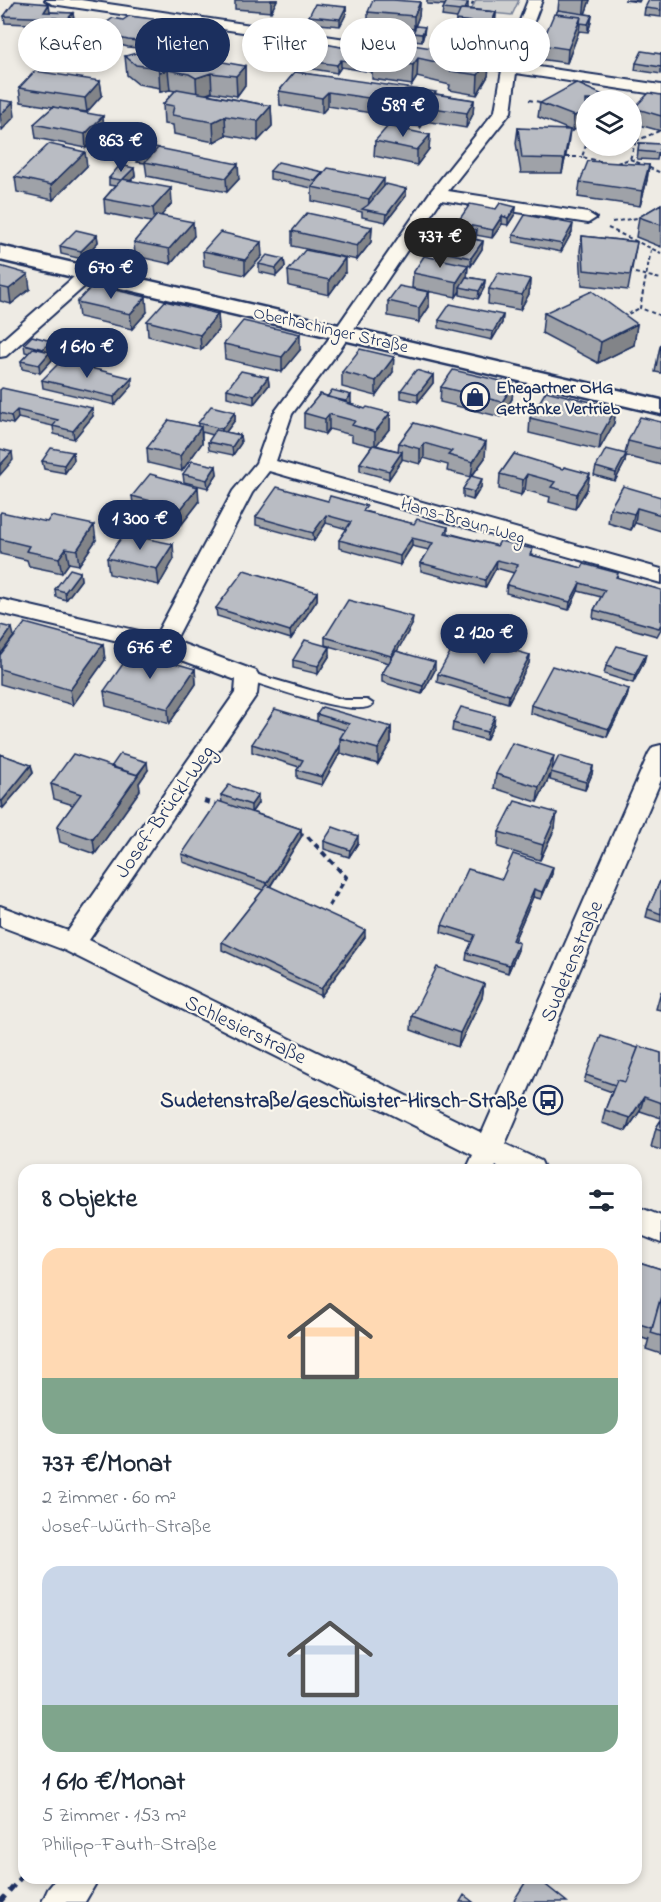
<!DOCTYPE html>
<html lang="de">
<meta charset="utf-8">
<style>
body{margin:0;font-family:"Indie Flower",sans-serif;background:#f6f6f7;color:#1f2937;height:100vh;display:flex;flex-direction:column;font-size:22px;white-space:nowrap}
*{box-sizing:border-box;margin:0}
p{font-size:20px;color:#747a83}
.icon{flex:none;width:33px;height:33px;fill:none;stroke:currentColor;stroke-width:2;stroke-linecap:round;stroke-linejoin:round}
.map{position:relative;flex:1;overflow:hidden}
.details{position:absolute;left:18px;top:1164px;width:624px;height:720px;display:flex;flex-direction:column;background:#fff;border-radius:18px;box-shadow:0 3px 9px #0003}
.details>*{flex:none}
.top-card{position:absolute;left:18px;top:18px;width:626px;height:54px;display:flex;gap:12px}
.controls{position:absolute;left:576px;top:90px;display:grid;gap:12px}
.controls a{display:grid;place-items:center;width:66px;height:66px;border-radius:50%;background:#fff;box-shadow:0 3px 9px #0003;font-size:30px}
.price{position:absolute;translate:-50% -51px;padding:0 14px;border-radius:21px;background:#1b2f5e;color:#fff;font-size:20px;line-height:39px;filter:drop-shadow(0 2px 3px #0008)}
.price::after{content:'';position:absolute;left:50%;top:36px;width:18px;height:14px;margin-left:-9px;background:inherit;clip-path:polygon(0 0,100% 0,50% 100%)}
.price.on{background:#222;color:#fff}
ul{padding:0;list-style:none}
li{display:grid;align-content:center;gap:12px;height:318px;padding:0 24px}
li span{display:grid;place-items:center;height:186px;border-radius:18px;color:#555}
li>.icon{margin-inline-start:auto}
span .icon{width:108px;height:108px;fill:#fffc;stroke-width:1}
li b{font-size:26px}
h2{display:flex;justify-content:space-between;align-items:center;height:72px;padding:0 24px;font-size:26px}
.pill{padding:0 21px;border-radius:27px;background:#fff;box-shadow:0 3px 9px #0003;font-size:21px;line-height:54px}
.pill.on{background:#1b2f5e;color:#fff}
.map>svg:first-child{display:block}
</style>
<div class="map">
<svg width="661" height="1902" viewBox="0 0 661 1902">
<rect width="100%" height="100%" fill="#eeebe4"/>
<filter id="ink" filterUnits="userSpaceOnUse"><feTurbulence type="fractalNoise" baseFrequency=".0167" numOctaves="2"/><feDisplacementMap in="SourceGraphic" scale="12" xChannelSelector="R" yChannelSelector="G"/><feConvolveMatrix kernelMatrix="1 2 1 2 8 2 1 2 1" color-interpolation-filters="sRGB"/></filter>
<g filter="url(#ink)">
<path fill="#cecfcf" stroke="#747f96" stroke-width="1.5" d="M476,0H519L512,15L471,11Z"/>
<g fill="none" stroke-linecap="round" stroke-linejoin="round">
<g stroke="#1b2f5e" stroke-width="4">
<path id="lane" d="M248,672L344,700H367L373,704C359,720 265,685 244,679L242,676L244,673Z"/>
</g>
<g stroke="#1b2f5e" stroke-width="4">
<path id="street" d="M45,0H81L414,49L421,53L414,57L52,4Z
M528,0H542L518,64L661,85V95L516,73L511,112L448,191L588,213L596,218L588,223L441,200L341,348L292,414L276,461L661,569V583L269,471L252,493L175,641L256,671L259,676L257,694L89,940L482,1133L649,753L653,747L661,745V780L505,1144L541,1161L545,1170H504L496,1166L494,1170H466L473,1155L64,950L0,926V906L68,931L235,693L236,680L152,649L0,613V599L156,635L233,491L256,463L274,413L328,340L431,191L495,111L502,70L456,63L449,59L456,55L504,62Z
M89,268L95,269L98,273L95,277L6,356L0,357V342L83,269Z
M636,1206L661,1216V1243L636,1233Z
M57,1878H99L85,1902H42L48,1889Z"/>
</g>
<g stroke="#1b2f5e" stroke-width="5">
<path id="secondary" d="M0,246L661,400V414L0,260Z"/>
</g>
<path stroke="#1b2f5e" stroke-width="2" stroke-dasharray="4 3" stroke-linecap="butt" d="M469,12L474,0
M529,100L545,103
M636,141L659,131
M586,145L582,157L604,162
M566,157H582
M630,159L661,173
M617,163L630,159L636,141L632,140
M612,222L643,217
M608,228L661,253
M651,250L640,308L661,316
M635,273L661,279
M622,317L640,308"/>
<path stroke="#1b2f5e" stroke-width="4" stroke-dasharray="6 4.5" stroke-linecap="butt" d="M204,801L220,806
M298,833L307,836L346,877L329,906"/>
<path stroke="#1b2f5e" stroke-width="4.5" stroke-dasharray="8 6" stroke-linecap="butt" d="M0,1902L24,1874"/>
<use href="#lane" fill="#fbf7ec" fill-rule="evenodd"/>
<use href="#street" fill="#fbf7ec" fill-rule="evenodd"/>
<use href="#secondary" fill="#fbf7ec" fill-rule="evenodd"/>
</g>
<path fill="#9fa2a8" stroke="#1b2f5e" stroke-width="1.5" d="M235,0H277L271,12L235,9Z
M427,0H457L456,2L468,3V9L496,12L495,26L490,38L455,34L456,20L457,18L442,16L443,9L445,5L427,4Z
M559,0H590L585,14L592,15L591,22L588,32L579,31L567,63L539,59L541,45L558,10Z
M624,0H640L639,2Z
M661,0V17L644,15L645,8Z
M420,2L419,16L414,29L368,25V12Z
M346,7V14L340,26L309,23V16Z
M50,12L73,13L74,21L64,32L52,30V25L5,23L4,16Z
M103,25L178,29L168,42L160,41L147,49L128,47L116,44L112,41L111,34L104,32Z
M413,33L424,34L422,41L413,40Z
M377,54L490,57L488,76L477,95L449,90L450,85L417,77L412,85L372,79V72L341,67L337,73L295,66V59Z
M661,54V74L635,70L636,63Z
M125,56L245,66V85L237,96L212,92L207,94L271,106L272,126L258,141L226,135L214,142L174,134L173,125L164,124L163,104L175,91L170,90L160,92V88L138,84L127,75Z
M295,72L474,100L473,114L466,128L425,121L421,127L377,120L378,114L328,106L322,113L280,105L279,91Z
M100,81L102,95L87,112L58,108L104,131L86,148L36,138L34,124L53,107L21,102L19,88Z
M661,95V131L632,123L634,108Z
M614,100L572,131L538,117L540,103Z
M518,128L568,145L562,173H521L516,143Z
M430,135L429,149L417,165L374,156L375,141Z
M639,143L660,144L657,160L637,159Z
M144,145L239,179L227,192L147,176L145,163L137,162V154Z
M649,165L647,180L640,206L578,197L580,182Z
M87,166L53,200L17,192L15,177Z
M134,168L135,176L130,181L172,203L161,215L194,236L171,264L135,256L134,242L151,222L105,213L104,199L115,186L109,185V178Z
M270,171L323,172V175L384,186L406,189V196L386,222L362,217V212L312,201V188L270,179Z
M661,204V247L636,237L639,217Z
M516,207L515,214L508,225L502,224L492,238L476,235L475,239L483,241L482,249L471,266L468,265L467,277L485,280L484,288L478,299L460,295V291L456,297L412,288L413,273L438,259V251L445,242L441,241L442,233L457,226V223L496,209Z
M372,227L371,242L357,260L292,246V231Z
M572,232L561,252L513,242V235Z
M97,235L98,242L82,259L61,254L60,246Z
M582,236L637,242L628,290L582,285L580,251Z
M203,251L262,256L245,275L204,266Z
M284,259L285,267L276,276L259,272V264Z
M0,266L30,289L11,304L0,301Z
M288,271L345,273L329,295L289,286Z
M530,279L529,294L520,310L488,304L489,289Z
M429,292V307L419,322L388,316V301Z
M77,302L147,312L132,329L79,317Z
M544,313L637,324L634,345L598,363L542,333Z
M218,314L219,329L201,350L148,336L147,321Z
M503,315L502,323L492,340L439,328V320Z
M661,343V373L655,372L659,351Z
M24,344L52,349L49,352H50L52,360L40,373L22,369L21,361L29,353L25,352Z
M224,344L300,350L282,372L225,359Z
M342,372H393L376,396L342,387Z
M433,375V383L418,402L401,398V390Z
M268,377L269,385L254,404L227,397V389Z
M42,380L132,386L115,405L43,388Z
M441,387L512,399L501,417L440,402Z
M0,390L93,416L74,439L54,434L53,426L18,418L13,424L0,421Z
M320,394L351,403L350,404L365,409L390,413V428L376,445L398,451L399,443L414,423L485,458L472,476L481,487L473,500L463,497V489L471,477L447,471L448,465L424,458L420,464L402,459L389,479L360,471V463L372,446L352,441V435L329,429L325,434L304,428V413Z
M616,408L614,423L599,450L529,433L530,418Z
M235,412V420L226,432L240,435L241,443L233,455L209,450L208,442L213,435L202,432V443L182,471L148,463L147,448L198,427V423Z
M661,422V465L626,456L625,462L615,481L594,475L596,467L625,454L628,441Z
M73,452L74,460L65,473L44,469L42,461Z
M514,454L587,489L575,509L549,502L550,497L525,490L521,495L499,489L500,474Z
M216,466L217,474L208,488L184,482L183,474Z
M132,496L199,502L182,524L134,511Z
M661,497V531L635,523L631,530L608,523L610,508Z
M367,512L414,524L448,527V533L582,568L618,573L617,578L661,590V629L657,636L593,618L594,610L601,597L578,591L569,610L506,593L507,585L514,573L496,568L485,588L421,571V563L429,550L412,546L400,565L339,548V540L347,529L326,523L314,541L256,525V517Z
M0,514L96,540L79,565L69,563L62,573L29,566L27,560L0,554Z
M107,558L174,559L159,585L109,574Z
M80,572L81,580L66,600L56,597L55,589Z
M317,592V600L291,639L217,616L216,608Z
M412,625L397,651L435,670L422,694L382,682V674L389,663L325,645V637Z
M103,644L105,660L73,705L0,684V655Z
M330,655L318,674L293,668V660Z
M530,655L529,663L508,703L437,682L438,674Z
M644,662L633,683L604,674L606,666Z
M195,669L196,684L169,724L106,706L104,691Z
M629,689L627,697L607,737L530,713L531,705Z
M317,714L391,727V742L378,764L340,753L322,785L297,778V770L299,767L252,752V744L317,721Z
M453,723L494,724L486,740L452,731Z
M0,754L31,765L33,773L3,808L0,807Z
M593,766L592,774L585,790L550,780L551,774L537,802L494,788L496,774Z
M111,767L148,770L139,783L140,790L95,854L60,842L57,827L73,805L54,799L51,784Z
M221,795L258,803L252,812L301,829V837L270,887L365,937L321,996L222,950V942L263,890L183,862L182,854L222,803Z
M555,828L540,860L498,847L499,832Z
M324,841L358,843L349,857L324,849Z
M552,874L541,899L533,897L514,941L518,950L508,973L466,960L467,953L472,942L441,932L442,925L502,879Z
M661,879V922L646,917L648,909Z
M484,984L482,998L458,1047L411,1030L412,1016Z
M661,991V1010L656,1009Z
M638,1048L661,1053V1118L640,1111L626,1131L602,1123L605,1110L612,1092L584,1082L586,1075Z
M661,1120V1150L651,1147L656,1128Z
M636,1261L661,1269V1354L646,1349L649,1338L648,1340L636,1336Z"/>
<path fill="#828488" stroke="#1b2f5e" stroke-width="1.5" d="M271,0H277L271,12Z
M585,0H590L583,20Z
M420,2L419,16L414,29V16Z
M49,4L50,12L45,19L44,12Z
M346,7V14L340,26V19Z
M496,12L495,26L490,38L491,24Z
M73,13L74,21L64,32L63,24Z
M592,15L591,22L588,32V24Z
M581,17L579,31L567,63L568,49Z
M177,22L178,29L168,42L167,35Z
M425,27L424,34L422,41V34Z
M160,34V41L147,49V42Z
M490,57L488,76L477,95L478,75Z
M418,58L417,77L412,85L413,65Z
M341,60V67L337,73V65Z
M245,66V85L237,96L236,76Z
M168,70L170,90L160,92L159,72Z
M211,73L212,92L197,98L196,78Z
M100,81L102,95L87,112L85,98Z
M328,92V106L322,113V98Z
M474,100L473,114L466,128L467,113Z
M13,102L15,116L2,130L0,115Z
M271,106L272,126L258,141V121Z
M426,107L425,121L421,127L422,113Z
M586,111V125L572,131L574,116Z
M103,116L104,131L86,148L85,134Z
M225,116L226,135L214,142L213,122Z
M570,130L568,145L562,173L564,159Z
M430,135L429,149L417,165V150Z
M85,152L87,166L53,200L51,185Z
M238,164L239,179L227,192L226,178Z
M649,165L647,180L640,206L642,191Z
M134,168L135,176L123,188L122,180Z
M384,179V194L368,210L369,199Z
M171,188L172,203L155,223L153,208Z
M406,189V196L386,222L387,214Z
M516,207L515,214L508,225V218Z
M502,216V224L492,238L493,230Z
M193,222L194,236L171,264L169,249Z
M573,224L572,232L561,252L562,244Z
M372,227L371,242L357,260V246Z
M477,230L476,238L470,246L471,239Z
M97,235L98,242L82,259L81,251Z
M483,241L482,249L471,266V258Z
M261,242L262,256L245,275V260Z
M345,258V273L329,295V280Z
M284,259L285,267L276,276V268Z
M468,265L467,280L460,287V291L456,297L457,282Z
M28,274L30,289L11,304L9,289Z
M530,279L529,294L520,310L522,295Z
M485,280L484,288L478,299L479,291Z
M429,292V307L419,322V308Z
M146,297L147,312L132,329L130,314Z
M218,314L219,329L201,350L200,335Z
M503,315L502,323L492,340L493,332Z
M637,324L634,345L598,363L601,342Z
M300,334V350L282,372V357Z
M51,341L52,349L44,357L43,349Z
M50,352L52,360L40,373L39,365Z
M394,357L393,372L376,396V381Z
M433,375V383L418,402V394Z
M268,377L269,385L254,404V396Z
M132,378V386L115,405L114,397Z
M514,384L512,399L501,417L502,402Z
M351,395V403L346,409V401Z
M92,408L93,416L74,439L73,431Z
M616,408L614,423L599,450L601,435Z
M17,410L18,418L13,424L11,416Z
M235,412V420L222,437V429Z
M390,413V428L375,447V432Z
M329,414V429L325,434V419Z
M201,427L202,443L182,471L180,456Z
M240,435L241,443L233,455L232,447Z
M486,442L485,458L471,477L473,462Z
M424,443V458L420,464V449Z
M12,452L13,460L0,475V465Z
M73,452L74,460L65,473L64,465Z
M402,452V460L389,479V471Z
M626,454L625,462L615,481L616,473Z
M216,466L217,474L208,488L207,480Z
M527,474L525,490L521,495L523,480Z
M590,474L587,489L575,509L577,494Z
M482,479L481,487L473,500L474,492Z
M198,487L199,502L182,524L181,509Z
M637,508L635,523L631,530L634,514Z
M326,515V523L314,541L313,533Z
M94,525L96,540L79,565L77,550Z
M412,538V546L400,565V556Z
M173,544L174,559L159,585L157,569Z
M66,548L69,563L62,573L59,558Z
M497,560L496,568L485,588V580Z
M80,572L81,580L66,600L65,592Z
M580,583L578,591L569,610L570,602Z
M317,592V600L291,639L290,631Z
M413,617L412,625L390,664L391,656Z
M12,628L14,636L0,655V645Z
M103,644L105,660L73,705L70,690Z
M330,647V655L318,674V666Z
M646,654L644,662L633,683L635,675Z
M530,655L529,663L508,703L509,695Z
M435,662V670L422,694L423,686Z
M195,669L196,684L169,724L168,709Z
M629,689L627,697L607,737L609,729Z
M495,716L494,724L486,740L487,732Z
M391,727V742L378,764V749Z
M340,746V753L322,785V777Z
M554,756L552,771L537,802L539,787Z
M147,762L148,770L139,783L140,790L95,854L93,839Z
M31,765L33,773L3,808L2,801Z
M593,766L592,774L585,790L586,782Z
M258,795V803L251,813V805Z
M557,813L555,828L540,860L543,845Z
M301,829V837L267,891V883Z
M358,836V843L349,857L350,850Z
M553,867L552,874L541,899L542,892Z
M534,889L533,897L511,948L512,940Z
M365,930V937L321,996V989Z
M519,943L518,950L508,973L509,965Z
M484,984L482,998L458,1047L460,1033Z
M644,1097L640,1111L626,1131L630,1118Z"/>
<path fill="#b9bcc3" stroke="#1b2f5e" stroke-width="1.5" d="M373,0H393L420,2L414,16L368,12Z
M649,0H661V10L645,8Z
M15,1L49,4L44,12L73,13L63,24L51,23L56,18L4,16Z
M447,1L468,3L465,9H461L460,11L443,9Z
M315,4L346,7L340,19L309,16Z
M461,9L496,12L491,24L456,20Z
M558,10L592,15L588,24L580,23L581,17L556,14Z
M554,14L581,17L568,49L541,45Z
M129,16L177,22L167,35L160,34L147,42L128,40L115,37L111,33L114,28L103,25L113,18L123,20Z
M416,26L425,27L422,34L413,33Z
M310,41L377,54L373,60V65L341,60L337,65L295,59Z
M387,41L490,57L478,75L450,71L454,66L418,58L413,65L373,60Z
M151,49L245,66L236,76L211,73L196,78L189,74L168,70L159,72L158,68L136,65L125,56Z
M642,51L661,54V67L636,63Z
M35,71L100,81L85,98L19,88Z
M295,72L436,92L434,94L474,100L467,113L426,107L422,113L378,106L382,100L328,92L322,98L279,91Z
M576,83L614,100H586V111L574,116L540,103Z
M177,89L271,106L258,121L225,116L213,122L172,115L174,106L163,104Z
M649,93L661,95V116L634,108Z
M0,100L13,102L0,115Z
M53,107L103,116L85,134L34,124Z
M388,126L430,135L417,150L375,141Z
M518,128L570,130L564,159L522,158Z
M639,143L660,144L659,153L638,151Z
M49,144L85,152L51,185L15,177Z
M144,145L160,148H158L150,156L137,154Z
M158,148L238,164L226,178L145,162Z
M588,161L649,165L642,191L580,182Z
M278,162L323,172L315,181L270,171Z
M120,165L134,168L123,179L121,180L109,178Z
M328,168L384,179L369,199L312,187Z
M122,179L171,188L153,208L104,199Z
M386,184L406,189L387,214L362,209L368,205Z
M500,203L516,207L508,218L502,216L493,230L457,223L470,204L496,209Z
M661,204V225L639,217Z
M307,213L372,227L357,246L292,231Z
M157,215L193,222L169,249L134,242Z
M525,215L573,224L562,244L513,235Z
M448,224L477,230L471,239L483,241L471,258L438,251L450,235L442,233Z
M76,230L97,235L81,251L60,246Z
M220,232L261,242L245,260L203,251Z
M582,236L637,242L630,275L584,270Z
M305,250L345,258L329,280L288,271Z
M267,255L284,259L276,268L259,264Z
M424,256L468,265L457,282L413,273Z
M0,266L28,274L9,289L0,287Z
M498,273L530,279L522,295L489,289Z
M466,277L485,280L479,291L460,287Z
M93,285L146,297L130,314L77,302Z
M399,286L429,292L419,308L388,301Z
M592,291L637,324L601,342L544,313Z
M165,301L218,314L200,335L147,321Z
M450,304L503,315L493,332L439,320Z
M243,321L300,334L282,357L224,344Z
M32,336L51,341L43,349L24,344Z
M33,348L50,352L39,365L21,361Z
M360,349L394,357L376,381L342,372Z
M61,361L132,378L114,397L42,380Z
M416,370L433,375L418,394L401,390Z
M453,370L514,384L502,402L441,387Z
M241,371L268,377L254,396L227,389Z
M2,388L92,408L73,431L53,426L58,420L17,410L11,416L0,413V390Z
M332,390L351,395L346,401L327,397Z
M546,391L616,408L601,435L530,418Z
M320,394L365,409L367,407L390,413L375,432L352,425L355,421L329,414L325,419L304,413Z
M211,406L235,412L222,429L198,423Z
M640,417L661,422V449L628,441Z
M169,420L201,427L180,456L147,448Z
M414,423L486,442L473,462L448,455L452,451L424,443L420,449L399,443Z
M216,430L240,435L232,447L208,442Z
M373,445L402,452L389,471L360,463Z
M51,448L73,452L64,465L42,461Z
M0,449L12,452L0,465Z
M606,449L626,454L616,473L596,467Z
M514,454L563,469L564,467L590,474L577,494L551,487L555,482L527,474L523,480L500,474Z
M192,461L216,466L207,480L183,474Z
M150,474L198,487L181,509L132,496Z
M471,476L482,479L474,492L463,489Z
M623,486L661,497V515L637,508L634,514L610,508Z
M277,487L328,501L330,496L367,506L363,511L414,524L417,519L448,527L445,533L497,546L500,541L533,549L530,555L582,568L584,564L618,573L616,577L661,590V624L659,628L594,610L605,590L580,583L570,602L507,585L518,565L497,560L485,580L421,563L433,543L412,538L400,556L339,540L351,522L326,515L313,533L256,517Z
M1,512L47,522L51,516L94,525L77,550L66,548L59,558L26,551L29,546L0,539V514Z
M124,534L173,544L157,569L107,558Z
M70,569L80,572L65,592L55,589Z
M244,570L317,592L290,631L216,608Z
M348,600L413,617L391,656L325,637Z
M25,623L103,644L70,690L0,669V655Z
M0,625L12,628L0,645Z
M460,635L530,655L509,695L438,674Z
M305,640L330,647L318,666L293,660Z
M617,646L646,654L635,675L606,666Z
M132,651L195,669L168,709L104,691Z
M396,651L435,662L423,686L382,674Z
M552,666L629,689L609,729L531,705Z
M322,707L391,727L378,749L340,738L349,724L317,714Z
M461,707L495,716L487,732L453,723Z
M275,709L345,730L340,738V746L322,777L297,770L303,760L252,744Z
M512,743L554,756L539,787L496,774Z
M0,754L31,765L2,801L0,800Z
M73,754L138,775L93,839L57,827L81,794L51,784Z
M120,754L147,762L137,775L111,767Z
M559,756L593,766L586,782L551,772Z
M229,785L258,795L251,805L221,795Z
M218,801L301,829L267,883L182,854Z
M515,801L557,813L543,845L499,832Z
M333,827L358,836L350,850L324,841Z
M513,854L553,867L542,892L534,889L512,940L519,943L509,965L467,953L475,935L442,925L468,869L502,879Z
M661,879V914L648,909Z
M267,885L365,930L321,989L222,942Z
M437,967L484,984L460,1033L412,1016Z
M601,1036L638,1048L625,1082L617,1080L615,1085L586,1075Z
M639,1046L661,1053V1103L644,1097L630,1118L605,1110L617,1080L625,1082Z
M661,1120V1130L656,1128Z
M636,1261L661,1269V1296L652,1328L636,1323Z
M661,1297V1336L651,1333Z
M528,1878H537L567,1902H513Z
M464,1895L473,1902H460Z"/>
</g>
<defs>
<g id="shop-ring" transform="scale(1.5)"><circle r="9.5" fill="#fbf7ec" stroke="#1b2f5e" stroke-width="1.5"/><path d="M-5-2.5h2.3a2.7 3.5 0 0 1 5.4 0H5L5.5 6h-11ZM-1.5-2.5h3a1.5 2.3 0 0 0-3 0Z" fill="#1b2f5e"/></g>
<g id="bus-ring" transform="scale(1.5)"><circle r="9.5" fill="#fbf7ec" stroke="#1b2f5e" stroke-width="1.5"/><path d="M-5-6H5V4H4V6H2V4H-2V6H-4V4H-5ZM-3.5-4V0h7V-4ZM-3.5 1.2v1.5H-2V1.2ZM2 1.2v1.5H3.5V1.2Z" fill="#1b2f5e"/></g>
</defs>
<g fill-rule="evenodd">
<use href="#shop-ring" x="475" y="397"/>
<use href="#bus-ring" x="548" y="1100"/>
</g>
<g text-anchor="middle" stroke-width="4.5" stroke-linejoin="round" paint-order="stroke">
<g font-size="18" fill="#1b2f5e" stroke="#fbf7ec">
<text transform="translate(331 329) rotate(13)" y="6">Oberhachinger Straße</text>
<text transform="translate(463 520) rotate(16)" y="6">Hans-Braun-Weg</text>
</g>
<g font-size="18" font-weight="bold" fill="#1b2f5e" stroke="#fbf7ec" text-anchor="start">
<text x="496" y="393">Ehegartner OHG<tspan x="496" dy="21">Getränke Vertrieb</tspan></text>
</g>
<g font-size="21" fill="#1b2f5e" stroke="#fbf7ec">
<text transform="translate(164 811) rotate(-55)" y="7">Josef-Brückl-Weg</text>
<text transform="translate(571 961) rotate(-67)" y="7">Sudetenstraße</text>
<text transform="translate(246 1029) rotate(26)" y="7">Schlesierstraße</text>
</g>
<g font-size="21" font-weight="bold" fill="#1b2f5e" stroke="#fbf7ec" text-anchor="end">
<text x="527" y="1107">Sudetenstraße/Geschwister-Hirsch-Straße</text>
</g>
</g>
</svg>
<div class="controls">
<a><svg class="icon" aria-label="layers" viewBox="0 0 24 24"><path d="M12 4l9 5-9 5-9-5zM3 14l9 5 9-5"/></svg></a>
</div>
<b class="price" style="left:403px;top:138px">589 €</b>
<b class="price" style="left:121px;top:173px">863 €</b>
<b class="price on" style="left:440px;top:269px">737 €</b>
<b class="price" style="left:111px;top:300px">670 €</b>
<b class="price" style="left:87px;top:379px">1 610 €</b>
<b class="price" style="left:140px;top:551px">1 300 €</b>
<b class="price" style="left:484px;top:665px">2 120 €</b>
<b class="price" style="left:150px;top:680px">676 €</b>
<div class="top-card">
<a class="pill">Kaufen</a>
<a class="pill on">Mieten</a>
<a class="pill">Filter</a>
<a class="pill">Neu</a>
<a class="pill">Wohnung</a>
</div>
<section class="details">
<h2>8 Objekte<svg class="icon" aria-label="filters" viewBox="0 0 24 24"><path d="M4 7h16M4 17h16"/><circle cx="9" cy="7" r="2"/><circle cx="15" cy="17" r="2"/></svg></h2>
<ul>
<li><span style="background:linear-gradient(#ffd9b3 70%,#7fa58c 0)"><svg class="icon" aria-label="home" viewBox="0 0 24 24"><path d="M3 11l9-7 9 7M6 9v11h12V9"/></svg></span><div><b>737 €/Monat</b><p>2 Zimmer · 60 m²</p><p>Josef-Würth-Straße</p></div></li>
<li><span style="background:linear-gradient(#c9d6e8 75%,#7fa58c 0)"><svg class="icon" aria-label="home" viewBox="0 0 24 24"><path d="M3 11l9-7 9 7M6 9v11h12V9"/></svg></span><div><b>1 610 €/Monat</b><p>5 Zimmer · 153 m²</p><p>Philipp-Fauth-Straße</p></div></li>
</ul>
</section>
</div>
